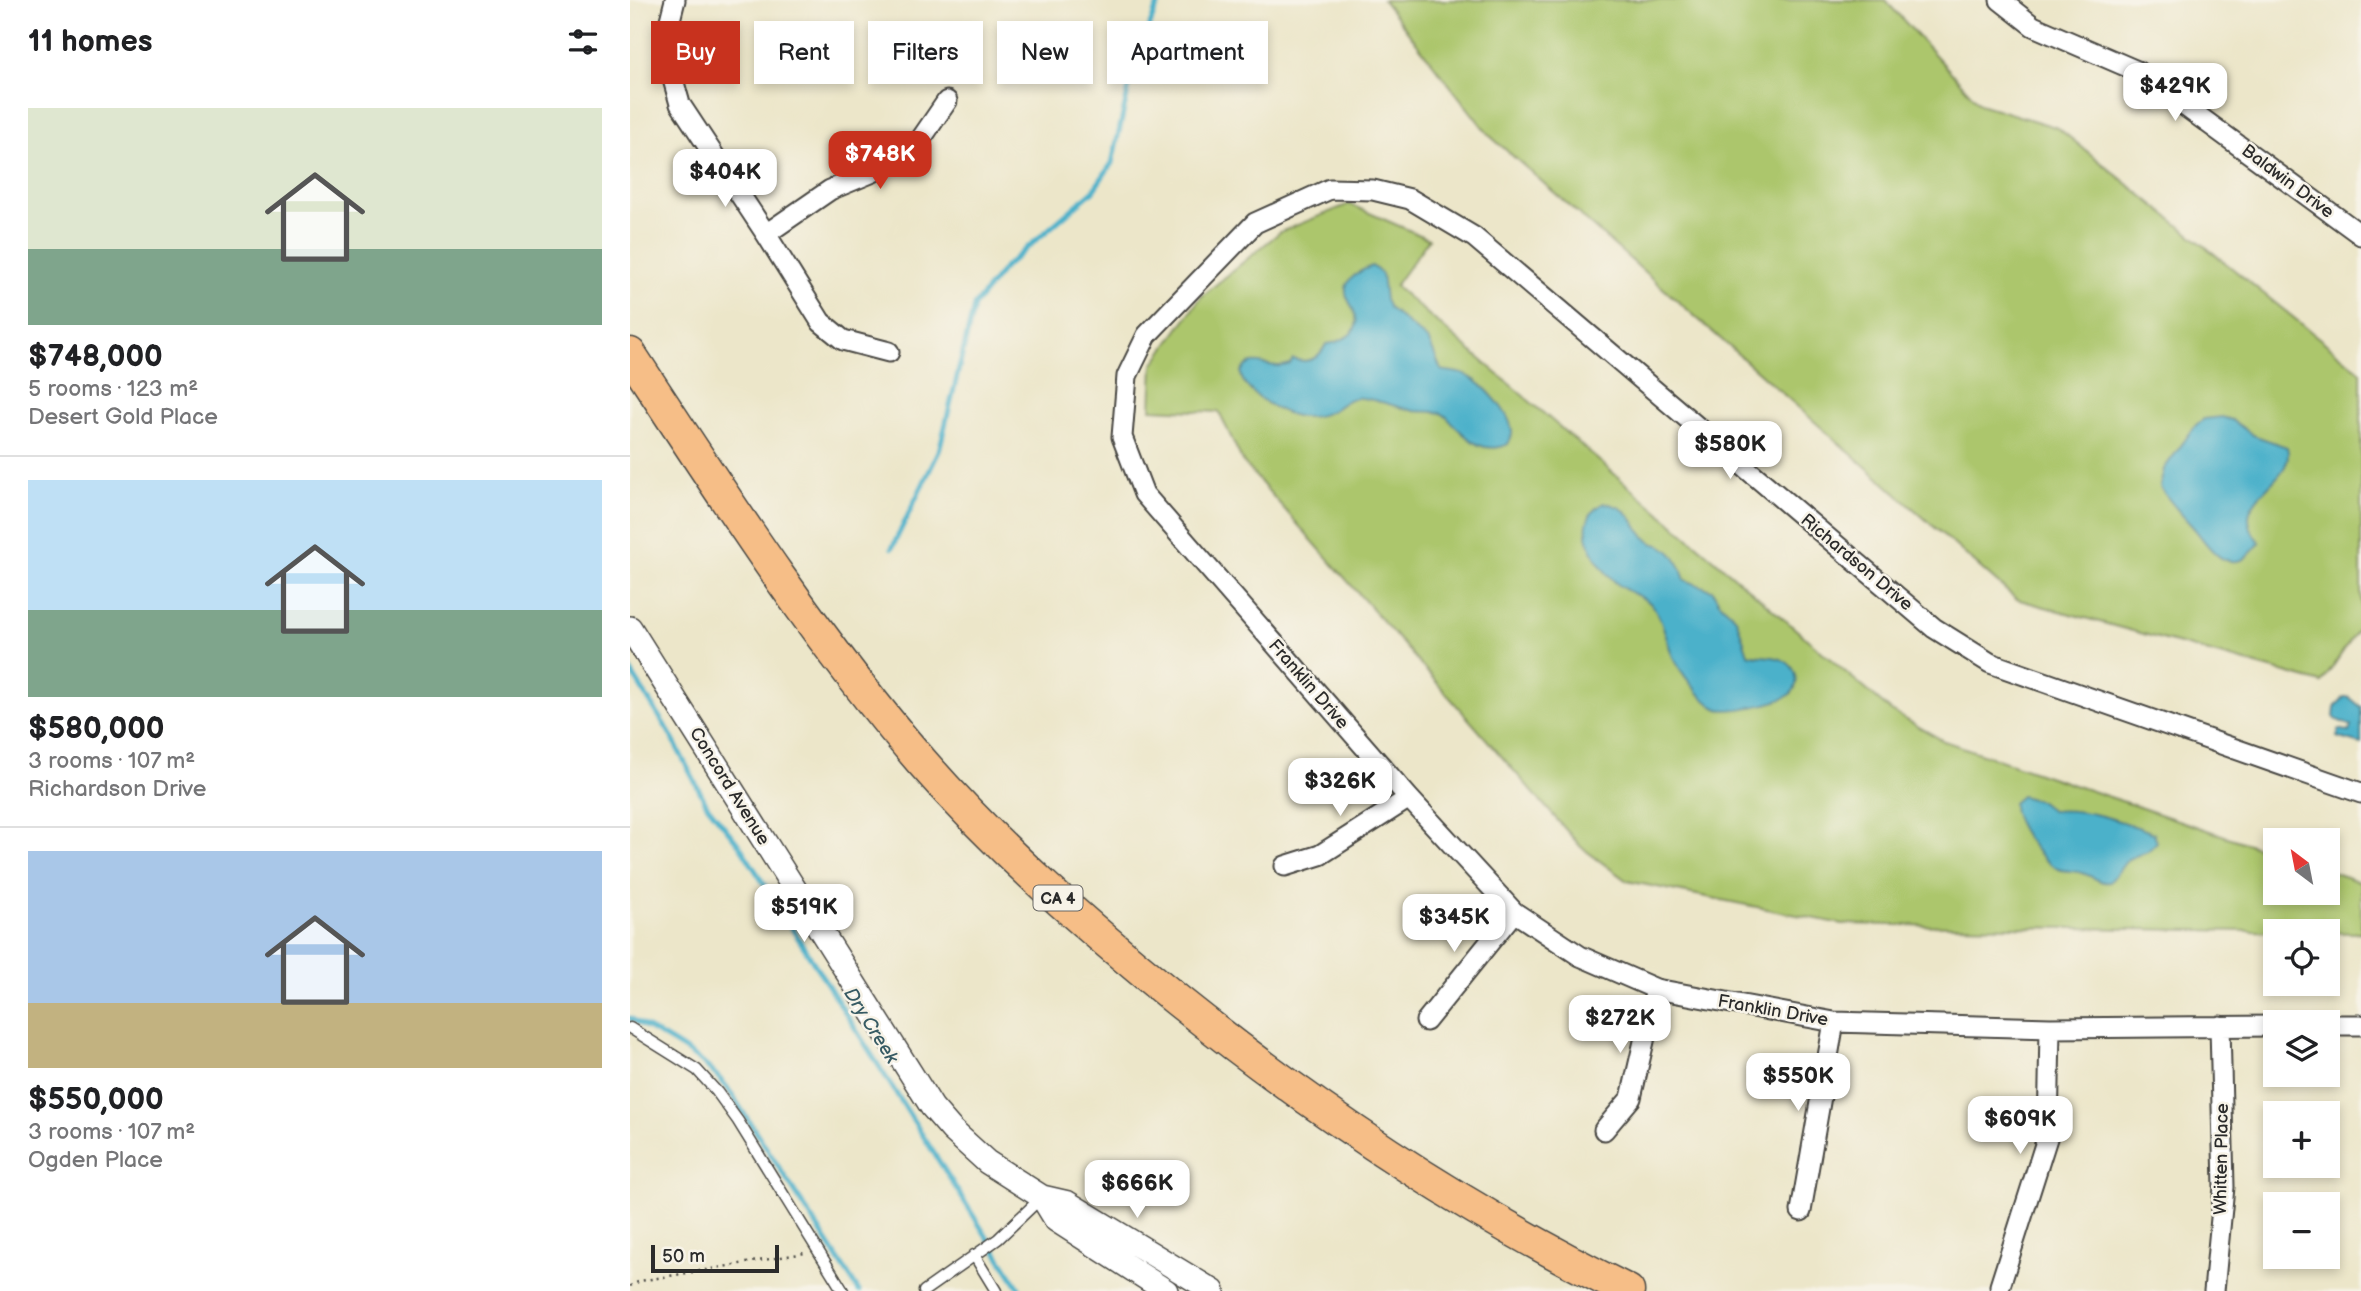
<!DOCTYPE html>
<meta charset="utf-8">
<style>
body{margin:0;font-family:"Balsamiq Sans",sans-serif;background:#f6f6f6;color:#202124;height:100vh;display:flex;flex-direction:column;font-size:26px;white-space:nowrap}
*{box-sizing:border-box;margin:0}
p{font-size:23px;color:#757577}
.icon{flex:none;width:38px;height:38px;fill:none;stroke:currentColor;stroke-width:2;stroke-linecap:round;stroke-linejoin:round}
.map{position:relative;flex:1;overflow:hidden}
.panel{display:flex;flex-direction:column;background:#fff;width:630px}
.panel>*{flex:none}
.guide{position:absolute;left:21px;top:21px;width:665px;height:63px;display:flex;gap:14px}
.needle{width:46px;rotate:328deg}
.fabs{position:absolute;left:1633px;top:828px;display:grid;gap:14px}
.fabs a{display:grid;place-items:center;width:77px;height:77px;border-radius:0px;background:#fff;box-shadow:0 4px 10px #0003;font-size:35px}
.scale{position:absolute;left:21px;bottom:18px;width:128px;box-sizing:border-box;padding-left:7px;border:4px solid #2b2b2b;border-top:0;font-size:19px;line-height:24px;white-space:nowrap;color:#2b2b2b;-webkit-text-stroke:5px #f7f3e8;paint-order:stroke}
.price{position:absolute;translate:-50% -60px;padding:0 16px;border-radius:14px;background:#fff;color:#222;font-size:23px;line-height:46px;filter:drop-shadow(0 2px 4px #0008)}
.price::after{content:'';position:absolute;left:50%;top:42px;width:21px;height:16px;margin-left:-10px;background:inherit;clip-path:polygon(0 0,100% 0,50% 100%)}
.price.on{background:#c8321e;color:#fff}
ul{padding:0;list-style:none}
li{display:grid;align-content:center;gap:14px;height:371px;padding:0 28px}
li+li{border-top:2px solid #e0e0e0}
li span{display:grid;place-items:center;height:217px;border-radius:0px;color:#555}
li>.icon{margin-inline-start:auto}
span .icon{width:126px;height:126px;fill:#fffc;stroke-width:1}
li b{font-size:30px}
h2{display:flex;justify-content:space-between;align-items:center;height:84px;padding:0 28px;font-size:30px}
.pill{padding:0 24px;border-radius:0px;background:#fff;box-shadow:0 4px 10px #0003;font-size:24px;line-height:63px}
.pill.on{background:#c8321e;color:#fff}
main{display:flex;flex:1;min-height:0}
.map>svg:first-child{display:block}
</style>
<main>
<section class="panel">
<h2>11 homes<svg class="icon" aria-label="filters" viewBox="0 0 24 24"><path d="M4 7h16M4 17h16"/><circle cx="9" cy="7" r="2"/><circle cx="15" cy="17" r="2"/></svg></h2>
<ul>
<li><span style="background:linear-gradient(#dfe7d0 65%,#7fa58c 0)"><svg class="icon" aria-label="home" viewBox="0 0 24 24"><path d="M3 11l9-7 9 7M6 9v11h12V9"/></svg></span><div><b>$748,000</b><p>5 rooms · 123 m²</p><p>Desert Gold Place</p></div></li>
<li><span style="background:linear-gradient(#bfe0f5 60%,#7fa58c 0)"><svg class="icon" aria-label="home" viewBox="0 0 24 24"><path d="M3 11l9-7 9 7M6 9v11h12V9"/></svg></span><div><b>$580,000</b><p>3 rooms · 107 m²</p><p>Richardson Drive</p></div></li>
<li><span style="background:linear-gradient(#a9c7e8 70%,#c2b280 0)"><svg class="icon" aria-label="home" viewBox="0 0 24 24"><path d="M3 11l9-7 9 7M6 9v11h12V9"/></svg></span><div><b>$550,000</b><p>3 rooms · 107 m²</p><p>Ogden Place</p></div></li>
</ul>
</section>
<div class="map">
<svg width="1731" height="1291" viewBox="0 0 1731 1291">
<rect width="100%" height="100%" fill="#f7f3e8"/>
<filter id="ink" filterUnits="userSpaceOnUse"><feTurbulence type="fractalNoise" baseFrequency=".0143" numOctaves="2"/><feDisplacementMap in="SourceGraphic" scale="14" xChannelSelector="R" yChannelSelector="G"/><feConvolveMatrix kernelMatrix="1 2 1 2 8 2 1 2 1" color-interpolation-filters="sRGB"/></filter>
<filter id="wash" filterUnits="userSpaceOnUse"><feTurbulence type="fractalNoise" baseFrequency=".00686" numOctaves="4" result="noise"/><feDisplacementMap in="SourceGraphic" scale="28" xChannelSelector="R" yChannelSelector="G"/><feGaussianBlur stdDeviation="1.57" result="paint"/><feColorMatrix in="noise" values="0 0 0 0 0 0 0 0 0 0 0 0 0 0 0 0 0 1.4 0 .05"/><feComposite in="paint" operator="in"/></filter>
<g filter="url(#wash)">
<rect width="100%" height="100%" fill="#ece6c9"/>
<path fill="#acc66c" stroke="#6c784c" stroke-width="2" d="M753,0H1255L1350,104L1428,128L1731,372V624L1692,683L1386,599L859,135Z
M719,204L799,239L765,286L1261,711L1314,741L1645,853V892H1698V871L1731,882V933L1212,924L997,881L951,847L613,462L589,412L521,409L523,365L571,297L650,232Z"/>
<path fill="#4bb1ca" stroke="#3b6e7a" stroke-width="2" d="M742,266L752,274L755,300L759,308L799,341L811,370C820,372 830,372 838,376C854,384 883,415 882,434C882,436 879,442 878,444C854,455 840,441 823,424C819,420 816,415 811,413C803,411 793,412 784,411C766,407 749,400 732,398C719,396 713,404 703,410C676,425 651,414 628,397C620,390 611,383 611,372C622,352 640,372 660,364L663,359C678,364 689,359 696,344C708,343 730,334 726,318C725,311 720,304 717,297C711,281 729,271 742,266Z
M1592,417L1602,420L1623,435L1657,447C1668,484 1591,498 1630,543C1625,548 1619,556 1614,559C1589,570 1575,540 1562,526C1550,513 1539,501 1530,487L1534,469L1566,425L1574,419Z
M974,503C1005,508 1000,524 1019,541C1024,545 1029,544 1034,547C1046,554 1051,568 1055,580L1082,590L1089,602L1106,618L1118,654C1130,658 1144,654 1155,661C1167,668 1172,686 1158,696C1147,703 1097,714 1086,708C1071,700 1049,670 1042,655C1036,639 1033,619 1022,605C1014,596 999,593 990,586C967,568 937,522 974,503Z
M1714,697H1719L1731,707V744L1707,737L1709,729L1719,732L1721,726L1707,720L1704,717L1705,707Z
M1391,796L1409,801L1422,811C1458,808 1490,821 1524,833L1527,842L1518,851L1498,859L1480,882C1471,884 1464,877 1455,874C1447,870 1436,872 1428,869C1410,860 1382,823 1383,803Z"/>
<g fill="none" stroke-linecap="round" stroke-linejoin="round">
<path stroke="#4bb1ca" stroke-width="5" d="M262,548L309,451L344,306L375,267L463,191L482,163L501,78L525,11L531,0
M0,670L39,732L77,805L110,846L391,1291
M0,1018C35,1038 71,1055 97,1087L229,1291"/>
</g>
</g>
<g filter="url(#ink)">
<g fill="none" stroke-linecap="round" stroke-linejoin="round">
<g stroke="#484743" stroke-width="13">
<path id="service" d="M0,1028L67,1070L87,1092L108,1121L213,1291
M344,1255L366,1291
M294,1291L368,1239L412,1197"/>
</g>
<g stroke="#484743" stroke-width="23">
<path id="minor" d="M45,0L40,20L37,58L50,104L136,234L191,322L213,340L259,352
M1370,0L1403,26L1507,71L1731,235
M136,234L200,190L241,173L282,152L317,101
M655,866L690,855L779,798
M796,1021L884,912
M1698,1025H1731
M1645,1026L1420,1028L1204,1022L1026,989L950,956L884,912L779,798L514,494L492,437L497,376L517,335L625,223L700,189L743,190L780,199L844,237L1304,628L1360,663L1731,793
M974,1130L1001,1098L1026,989
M1171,1211L1204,1022
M1370,1286L1418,1135L1420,1028
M1584,1291L1594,1187L1590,1026"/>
</g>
<g stroke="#484743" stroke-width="26">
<path id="tertiary" d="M0,628L302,1107L322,1130L357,1162L412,1197L438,1203L583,1291
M412,1197L426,1220L536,1291"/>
</g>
<g stroke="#484743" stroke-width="35">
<path id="trunk" d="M0,354C92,494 183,636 292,762C369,850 457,927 547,1000C687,1112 837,1212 998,1291"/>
</g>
<path stroke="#484743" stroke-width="2.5" stroke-dasharray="2 5" stroke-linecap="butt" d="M0,1286L10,1281L175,1253"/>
<use href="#service" stroke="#fff" stroke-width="10"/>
<use href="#minor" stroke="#fff" stroke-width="19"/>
<use href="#tertiary" stroke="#fff" stroke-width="23"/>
<use href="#trunk" stroke="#f6be87" stroke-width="32"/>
</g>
</g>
<g text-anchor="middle" stroke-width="5" stroke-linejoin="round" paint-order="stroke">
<rect fill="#f7f3e8" stroke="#686764" stroke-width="2" x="403.5" y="885.5" width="49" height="25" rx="5"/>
<g font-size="16" font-weight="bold" fill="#2b2b2b">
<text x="428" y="904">CA 4</text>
</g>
<g font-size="18" fill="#2b2b2b" stroke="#f7f3e8">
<text transform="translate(1658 181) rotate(37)" y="6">Baldwin Drive</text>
<text transform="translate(1227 562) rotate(40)" y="6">Richardson Drive</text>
<text transform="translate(679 684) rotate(49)" y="6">Franklin Drive</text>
<text transform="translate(100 786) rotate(58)" y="6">Concord Avenue</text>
<text transform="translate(1143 1010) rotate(10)" y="6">Franklin Drive</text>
<text transform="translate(1591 1159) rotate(-89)" y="6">Whitten Place</text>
</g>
<g font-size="19" font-style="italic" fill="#365a63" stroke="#f7f3e8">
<text transform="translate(242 1025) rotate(58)" y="7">Dry Creek</text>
</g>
</g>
</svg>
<div class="fabs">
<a><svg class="needle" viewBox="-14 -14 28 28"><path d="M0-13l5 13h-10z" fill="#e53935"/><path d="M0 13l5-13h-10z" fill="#757577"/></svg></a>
<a><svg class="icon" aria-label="locate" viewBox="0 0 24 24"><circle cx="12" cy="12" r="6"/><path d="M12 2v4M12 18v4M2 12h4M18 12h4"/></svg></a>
<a><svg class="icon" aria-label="layers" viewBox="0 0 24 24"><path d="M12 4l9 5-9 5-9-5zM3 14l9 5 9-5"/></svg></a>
<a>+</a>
<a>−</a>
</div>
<div class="scale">50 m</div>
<b class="price" style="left:1545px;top:123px">$429K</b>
<b class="price on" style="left:250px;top:191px">$748K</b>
<b class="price" style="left:95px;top:209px">$404K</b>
<b class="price" style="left:1100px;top:481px">$580K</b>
<b class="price" style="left:710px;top:818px">$326K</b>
<b class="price" style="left:174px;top:944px">$519K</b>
<b class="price" style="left:824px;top:954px">$345K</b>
<b class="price" style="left:990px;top:1055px">$272K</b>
<b class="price" style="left:1168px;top:1113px">$550K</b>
<b class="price" style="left:1390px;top:1156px">$609K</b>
<b class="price" style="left:507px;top:1220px">$666K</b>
<div class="guide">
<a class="pill on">Buy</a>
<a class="pill">Rent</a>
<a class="pill">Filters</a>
<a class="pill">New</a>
<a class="pill">Apartment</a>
</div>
</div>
</main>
